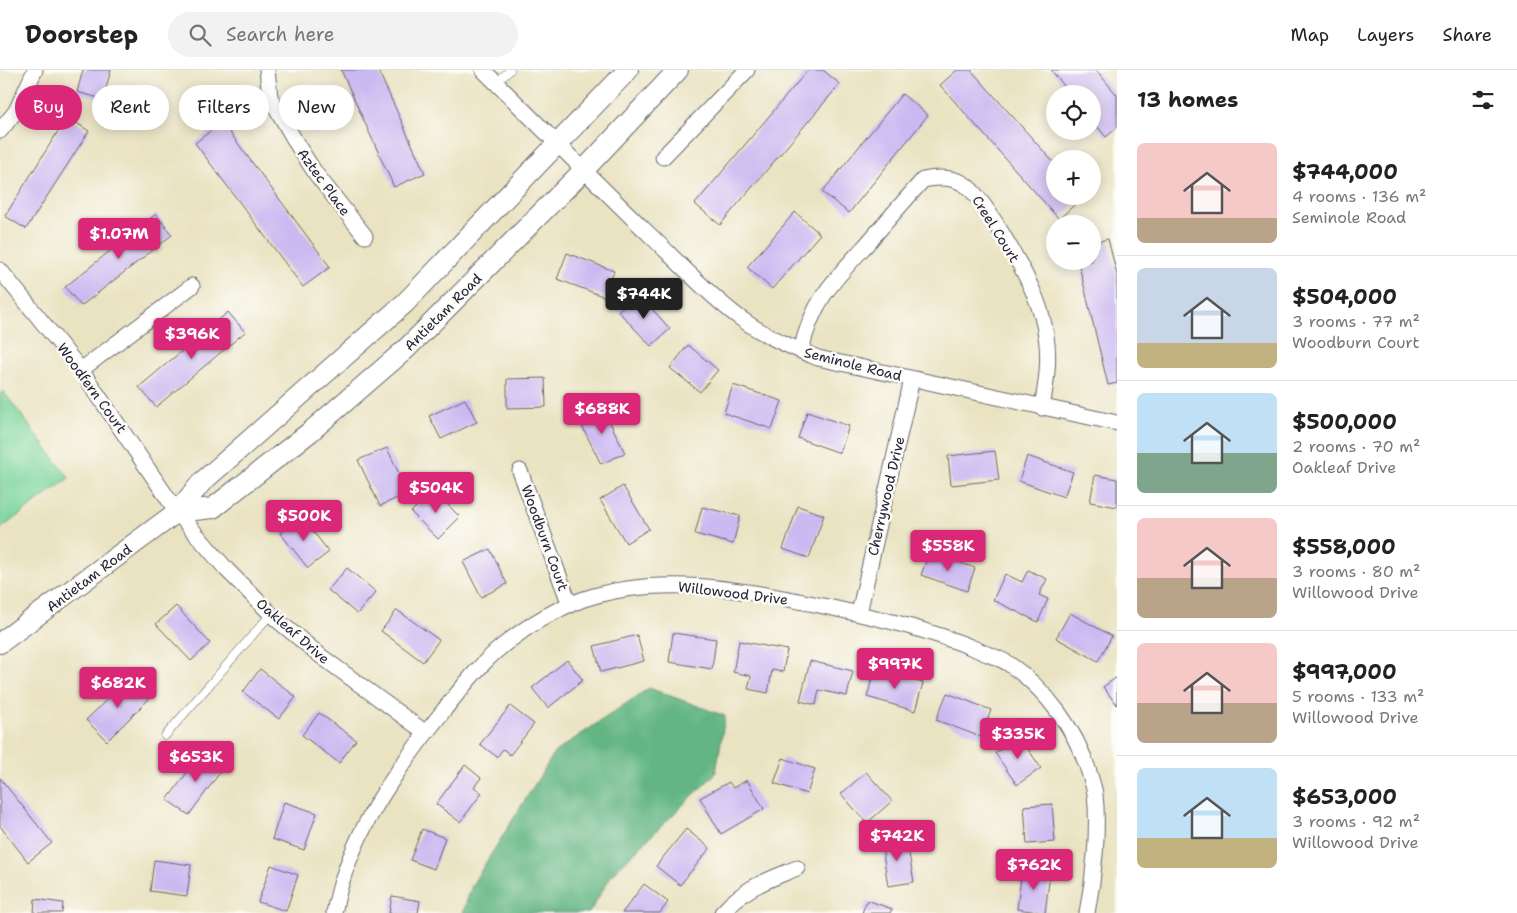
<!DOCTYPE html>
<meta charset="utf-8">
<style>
body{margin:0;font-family:"Shantell Sans",sans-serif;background:#f2f2f2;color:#222;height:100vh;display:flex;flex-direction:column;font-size:19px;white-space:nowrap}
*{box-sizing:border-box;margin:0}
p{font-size:16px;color:#767676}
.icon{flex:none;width:28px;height:28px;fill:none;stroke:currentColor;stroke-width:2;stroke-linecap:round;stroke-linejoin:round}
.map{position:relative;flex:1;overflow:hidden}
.details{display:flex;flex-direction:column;background:#fff;width:400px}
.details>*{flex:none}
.top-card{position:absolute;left:15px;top:15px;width:475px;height:45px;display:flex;gap:10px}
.buttons{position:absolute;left:1046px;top:15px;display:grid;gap:10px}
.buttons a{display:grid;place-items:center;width:55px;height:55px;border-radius:50%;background:#fff;box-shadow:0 2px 12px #0003;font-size:25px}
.price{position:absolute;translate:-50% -42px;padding:0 11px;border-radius:5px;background:#db2777;color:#fff;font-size:16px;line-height:32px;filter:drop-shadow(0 1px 2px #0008)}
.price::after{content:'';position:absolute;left:50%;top:30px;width:15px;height:11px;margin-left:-8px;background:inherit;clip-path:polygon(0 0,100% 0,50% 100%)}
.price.active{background:#222;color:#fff}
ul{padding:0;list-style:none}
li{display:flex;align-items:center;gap:15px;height:125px;padding:0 20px}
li+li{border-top:1px solid #e0e0e0}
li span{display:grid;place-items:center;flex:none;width:140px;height:100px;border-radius:8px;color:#555}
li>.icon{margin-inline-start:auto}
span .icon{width:60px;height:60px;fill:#fffc;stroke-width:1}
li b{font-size:21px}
h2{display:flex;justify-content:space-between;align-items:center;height:60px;padding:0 20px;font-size:21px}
.tag{padding:0 18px;border-radius:22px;background:#fff;box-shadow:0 2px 12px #0003;font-size:18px;line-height:45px}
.tag.active{background:#db2777;color:#fff}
header{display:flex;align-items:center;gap:30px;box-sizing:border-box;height:70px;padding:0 25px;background:#fff;border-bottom:1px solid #e0e0e0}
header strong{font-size:24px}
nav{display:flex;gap:28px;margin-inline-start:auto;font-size:18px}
.search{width:350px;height:45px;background:#f2f2f2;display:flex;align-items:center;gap:12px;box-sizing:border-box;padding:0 18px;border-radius:28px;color:#767676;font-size:19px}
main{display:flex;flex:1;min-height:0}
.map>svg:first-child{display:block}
</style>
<header>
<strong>Doorstep</strong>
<div class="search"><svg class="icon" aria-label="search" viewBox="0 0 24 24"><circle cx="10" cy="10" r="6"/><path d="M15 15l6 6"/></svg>Search here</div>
<nav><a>Map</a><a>Layers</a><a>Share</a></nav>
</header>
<main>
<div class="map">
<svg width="1117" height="843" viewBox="0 0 1117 843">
<rect width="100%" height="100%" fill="#fdfcf7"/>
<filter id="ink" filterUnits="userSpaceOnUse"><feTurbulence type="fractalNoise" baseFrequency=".02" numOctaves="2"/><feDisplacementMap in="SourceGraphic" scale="10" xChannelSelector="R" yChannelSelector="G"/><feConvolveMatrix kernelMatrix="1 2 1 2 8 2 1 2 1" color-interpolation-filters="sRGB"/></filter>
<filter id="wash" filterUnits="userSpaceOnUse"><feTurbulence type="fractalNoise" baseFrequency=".0096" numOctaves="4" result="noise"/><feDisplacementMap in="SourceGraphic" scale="20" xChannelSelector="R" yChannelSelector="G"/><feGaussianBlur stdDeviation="1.12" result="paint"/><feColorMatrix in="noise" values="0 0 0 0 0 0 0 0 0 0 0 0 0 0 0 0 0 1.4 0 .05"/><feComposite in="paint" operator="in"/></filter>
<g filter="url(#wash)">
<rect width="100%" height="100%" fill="#eae3c2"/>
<path fill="#7ad49b" stroke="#4e7b6b" d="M3,321L69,408L0,459V324Z"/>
<path fill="#63b683" stroke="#426c5f" d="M649,618L725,646L716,703L613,803L589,843H463L472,815L555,682Z"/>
<g id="blocks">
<path fill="#cbb9f1" d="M83,0H111L103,29L77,22Z
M341,0H378L425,103L394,117Z
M808,0H823L840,14L720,155L695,134Z
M957,0H971L1055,94V126H1084L1059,149L940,15Z
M1051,0H1096L1117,25V58L1106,67L1092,50V24H1071Z
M902,24L928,45L849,143L822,122Z
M67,47L89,61L26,159L5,146Z
M222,52L330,197L303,217L195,73Z
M795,142L820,164L772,219L747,197Z
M156,144L172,165L81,236L65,217Z
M1108,169L1117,205V313L1108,315L1078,191H1092V173Z
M567,183L614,201L605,227L557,209Z
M638,223L670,259L651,276L618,241Z
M228,242L245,262L156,337L139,317Z
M688,275L718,300L700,322L670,298Z
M545,308L546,337L507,338V309Z
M733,315L782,331L772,359L724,343Z
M465,329L477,352L441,369L429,346Z
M602,336L625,383L601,394L578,348Z
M807,342L849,356L840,383L798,368Z
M387,378L408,423L380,436L358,390Z
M995,381L999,410L951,415L948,386Z
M1027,386L1073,402L1064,427L1019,411Z
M1095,405L1117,409V437L1090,432Z
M623,416L649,459L626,473L600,430Z
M433,420L460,447L438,469L411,442Z
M798,436L824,445L809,488L783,479Z
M702,437L740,446L733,474L695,464Z
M301,446L329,482L308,498L280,463Z
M490,479L507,514L481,527L463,492Z
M929,482L975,498L967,521L921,505Z
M347,498L376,522L357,544L328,520Z
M1028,500L1047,509L1039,525L1048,529L1038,552L993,530L1005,504L1022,512Z
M176,536L210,573L191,591L156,554Z
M397,540L439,570L423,592L381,561Z
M1070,543L1112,566L1098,591L1056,568Z
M673,563L716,569L712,599L669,592Z
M637,565L644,591L601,602L594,576Z
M739,571L787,580L783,602L772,600L768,623L748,619L751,606L733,602Z
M567,590L583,610L548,638L532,618Z
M810,591L853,601L847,626L819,620L816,635L800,631Z
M260,599L296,627L279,649L243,622Z
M875,599L923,613L915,641L867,627Z
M130,607L150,628L107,671L86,650Z
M1117,607V635L1103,617Z
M947,623L991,640L981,667L936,650Z
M510,636L534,654L510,685L503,679L497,687L480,674Z
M319,643L356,670L339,693L302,665Z
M1019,666L1041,698L1017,715L995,683Z
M203,681L224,697L189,745L167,730Z
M783,688L815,699L807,724L774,713Z
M465,695L481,708L474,717L482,723L460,752L436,734Z
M866,702L892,731L867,753L841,724Z
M0,708L52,773L28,792L0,756Z
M747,710L764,739L721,764L700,728L729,712L733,718Z
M284,732L317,743L304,780L272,769Z
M1052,734L1055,772L1027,774L1024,736Z
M422,759L445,768L434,799L410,790Z
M686,759L710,778L680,815L656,796Z
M906,767L914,812L888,816L881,771Z
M154,790L191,795L187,826L150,821Z
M271,795L298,805L286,841L258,832Z
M1022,800L1050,804L1045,843L1017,839Z
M644,814L668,832L660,843H622Z
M392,826L420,831L418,843H389Z
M35,829L63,833L62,843H34Z
M867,830L892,839L890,843H862Z"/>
</g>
</g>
<g filter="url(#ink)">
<use href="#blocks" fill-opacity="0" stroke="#68666a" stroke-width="1"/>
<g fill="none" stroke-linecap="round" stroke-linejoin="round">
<g stroke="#68666a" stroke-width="9">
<path id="service" d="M496,13L510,0
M165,666L271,544"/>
</g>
<g stroke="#68666a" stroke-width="17">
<path id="minor" d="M267,0L270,27L298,76L316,104L365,166
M483,0C540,56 596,113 653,168C681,195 709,225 740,248C763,265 791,277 818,288L1117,353
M0,61L16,41L35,0
M663,87L747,0
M0,200L81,300L177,442L227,500L277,550L322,587L426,663
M801,281C812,231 834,210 867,174C886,152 904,131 923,110C937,107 951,106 964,114C984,126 1025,202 1035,226C1040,238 1044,252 1046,266C1050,290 1046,314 1042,338
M81,300L192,216
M520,401L570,535
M859,543L912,309
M334,843C348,766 396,700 444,640C464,615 484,589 510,570C532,553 558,538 584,529C658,504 740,519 814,534C870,546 926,558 978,580C988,585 1000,588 1009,594C1046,619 1076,660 1089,702C1091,709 1094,717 1095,724C1099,760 1094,807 1087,843
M722,843C745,817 766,811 797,798"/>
</g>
<g stroke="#68666a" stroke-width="22">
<path id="tertiary" d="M177,442L213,438L310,362L406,279L583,101L678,0
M0,573L177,442L202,412L405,233L628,0"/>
</g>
<use href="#service" stroke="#fff" stroke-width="8"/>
<use href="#minor" stroke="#fff" stroke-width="15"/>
<use href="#tertiary" stroke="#fff" stroke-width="20"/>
</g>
</g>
<g text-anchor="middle" stroke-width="5" stroke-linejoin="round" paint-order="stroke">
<g font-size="14" fill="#22223b" stroke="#fdfcf7">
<text transform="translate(324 112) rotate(54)" y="5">Aztec Place</text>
<text transform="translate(996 159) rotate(58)" y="5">Creel Court</text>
<text transform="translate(443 242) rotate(-45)" y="5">Antietam Road</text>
<text transform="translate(853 294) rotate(14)" y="5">Seminole Road</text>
<text transform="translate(92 318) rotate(54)" y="5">Woodfern Court</text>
<text transform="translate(886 426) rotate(-77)" y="5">Cherrywood Drive</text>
<text transform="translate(545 468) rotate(70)" y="5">Woodburn Court</text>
<text transform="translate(89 508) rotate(-37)" y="5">Antietam Road</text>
<text transform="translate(733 523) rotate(7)" y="5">Willowood Drive</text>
<text transform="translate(293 561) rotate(41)" y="5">Oakleaf Drive</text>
</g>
</g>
</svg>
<div class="buttons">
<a><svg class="icon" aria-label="locate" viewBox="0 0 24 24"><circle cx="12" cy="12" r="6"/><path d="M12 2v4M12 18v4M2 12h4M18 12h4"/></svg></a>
<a>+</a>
<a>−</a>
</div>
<b class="price" style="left:119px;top:190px">$1.07M</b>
<b class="price active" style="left:644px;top:250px">$744K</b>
<b class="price" style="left:192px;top:290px">$396K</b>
<b class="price" style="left:602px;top:365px">$688K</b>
<b class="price" style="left:436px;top:444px">$504K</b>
<b class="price" style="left:304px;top:472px">$500K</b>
<b class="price" style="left:948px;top:502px">$558K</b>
<b class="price" style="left:895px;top:620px">$997K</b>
<b class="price" style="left:118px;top:639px">$682K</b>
<b class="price" style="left:1018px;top:690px">$335K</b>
<b class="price" style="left:196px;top:713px">$653K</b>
<b class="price" style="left:897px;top:792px">$742K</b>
<b class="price" style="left:1034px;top:821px">$762K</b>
<div class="top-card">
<a class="tag active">Buy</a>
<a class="tag">Rent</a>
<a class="tag">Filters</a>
<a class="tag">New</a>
</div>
</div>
<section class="details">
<h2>13 homes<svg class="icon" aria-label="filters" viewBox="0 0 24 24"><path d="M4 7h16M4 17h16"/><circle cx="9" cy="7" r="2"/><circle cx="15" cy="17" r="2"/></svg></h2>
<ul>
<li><span style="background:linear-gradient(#f6c9c9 75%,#b9a48a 0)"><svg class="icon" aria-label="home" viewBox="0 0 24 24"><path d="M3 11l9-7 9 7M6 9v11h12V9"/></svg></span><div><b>$744,000</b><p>4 rooms · 136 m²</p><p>Seminole Road</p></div></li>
<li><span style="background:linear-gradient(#c9d6e8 75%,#c2b280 0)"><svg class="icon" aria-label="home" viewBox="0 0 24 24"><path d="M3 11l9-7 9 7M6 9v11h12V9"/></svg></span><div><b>$504,000</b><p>3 rooms · 77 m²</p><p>Woodburn Court</p></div></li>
<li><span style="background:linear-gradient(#bfe0f5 60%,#7fa58c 0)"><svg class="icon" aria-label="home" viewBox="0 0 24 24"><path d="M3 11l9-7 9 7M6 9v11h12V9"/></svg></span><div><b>$500,000</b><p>2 rooms · 70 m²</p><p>Oakleaf Drive</p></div></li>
<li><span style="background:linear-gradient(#f6c9c9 60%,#b9a48a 0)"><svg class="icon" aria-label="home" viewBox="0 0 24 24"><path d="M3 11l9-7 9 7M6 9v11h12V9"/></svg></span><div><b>$558,000</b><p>3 rooms · 80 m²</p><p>Willowood Drive</p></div></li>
<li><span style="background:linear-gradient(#f6c9c9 60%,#b9a48a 0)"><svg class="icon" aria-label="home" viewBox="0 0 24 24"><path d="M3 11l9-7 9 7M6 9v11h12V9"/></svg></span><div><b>$997,000</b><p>5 rooms · 133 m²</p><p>Willowood Drive</p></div></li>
<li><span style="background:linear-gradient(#bfe0f5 70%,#c2b280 0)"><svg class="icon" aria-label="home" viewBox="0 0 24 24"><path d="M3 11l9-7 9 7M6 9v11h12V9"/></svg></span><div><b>$653,000</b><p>3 rooms · 92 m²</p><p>Willowood Drive</p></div></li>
</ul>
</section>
</main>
